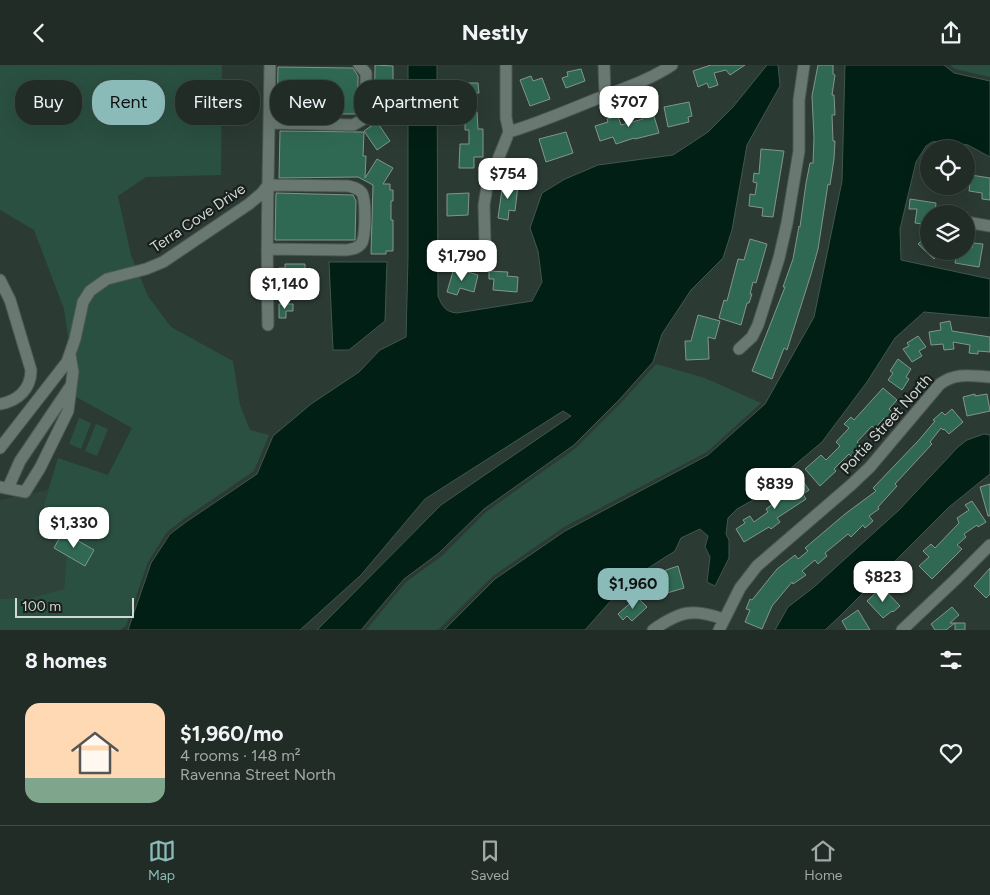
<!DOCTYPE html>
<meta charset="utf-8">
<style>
body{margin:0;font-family:Figtree,sans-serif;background:#2d3833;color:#f1f3f6;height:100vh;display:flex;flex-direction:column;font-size:19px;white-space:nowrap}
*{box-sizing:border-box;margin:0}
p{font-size:16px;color:#a2a7a7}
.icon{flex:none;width:28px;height:28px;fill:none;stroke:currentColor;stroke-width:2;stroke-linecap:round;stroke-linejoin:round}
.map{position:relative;height:565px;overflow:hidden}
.drawer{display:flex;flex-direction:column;background:#212c27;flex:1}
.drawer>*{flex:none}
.hud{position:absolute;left:15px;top:15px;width:500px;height:45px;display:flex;gap:10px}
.controls{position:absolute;left:920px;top:75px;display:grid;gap:10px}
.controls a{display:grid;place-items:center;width:55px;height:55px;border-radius:50%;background:#212c27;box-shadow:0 5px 20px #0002,0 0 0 1px #3e4844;font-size:25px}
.scale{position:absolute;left:15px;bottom:12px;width:119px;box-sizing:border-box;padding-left:5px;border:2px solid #d0d9d5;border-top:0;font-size:14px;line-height:18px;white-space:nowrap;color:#d0d9d5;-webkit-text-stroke:4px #191f1d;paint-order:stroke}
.price{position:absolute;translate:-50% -42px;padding:0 11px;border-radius:10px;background:#fff;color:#222;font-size:16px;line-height:32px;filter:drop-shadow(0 1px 2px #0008)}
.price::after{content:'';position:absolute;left:50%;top:30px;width:15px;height:11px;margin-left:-8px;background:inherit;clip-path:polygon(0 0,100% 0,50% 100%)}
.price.on{background:#8bbbb9;color:#111}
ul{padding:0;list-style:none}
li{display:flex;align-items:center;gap:15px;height:125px;padding:0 25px}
li span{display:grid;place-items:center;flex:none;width:140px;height:100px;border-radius:15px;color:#555}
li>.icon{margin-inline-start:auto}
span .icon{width:60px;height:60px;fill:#fffc;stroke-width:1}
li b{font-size:21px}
h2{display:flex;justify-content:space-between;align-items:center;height:60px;padding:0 25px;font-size:21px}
.tag{padding:0 18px;border-radius:20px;background:#212c27;box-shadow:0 5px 20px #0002,0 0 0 1px #3e4844;font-size:18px;line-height:45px}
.tag.on{background:#8bbbb9;color:#111}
header{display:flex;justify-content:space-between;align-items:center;height:65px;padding:0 25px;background:#212c27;font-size:22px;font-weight:700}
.dock{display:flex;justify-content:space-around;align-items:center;height:70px;border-top:1px solid #3e4844;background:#212c27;font-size:14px;color:#a2a7a7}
.dock a{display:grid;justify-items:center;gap:2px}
.dock .on{color:#8bbbb9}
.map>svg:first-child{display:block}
</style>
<header><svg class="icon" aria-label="back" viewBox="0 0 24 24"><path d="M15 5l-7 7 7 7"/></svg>Nestly<svg class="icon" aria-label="share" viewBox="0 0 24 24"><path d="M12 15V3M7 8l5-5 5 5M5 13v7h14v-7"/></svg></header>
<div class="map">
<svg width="990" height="565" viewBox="0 0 990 565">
<rect width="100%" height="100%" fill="#2c3a34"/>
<path fill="#2e443b" d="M48,425L37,461L67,486L64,524L28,534H0V435Z"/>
<path fill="#2a5041" d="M0,0H222L221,110L146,112L118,131L131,190L148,231L171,262L233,296L240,340L250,365L269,370L254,406L185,453L167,467L148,497L126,561L120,565H0V534H28L64,524L67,486L37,462L58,393L108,410L132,363L71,329L74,310L64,244L34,165L0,145Z
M950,0H990V12L955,4Z
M656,299L705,313L761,338L707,387L564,462L493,511L438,565H366L406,517L442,491L486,447L576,383L621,338Z
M79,353L91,358L81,384L69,379Z
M96,359L108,364L97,391L85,386Z"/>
<path fill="#021f15" stroke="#40574f" d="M408,0H437L438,231C442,241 445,247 457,248L532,236L542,217L538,186L530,163L542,128L565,114L598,100L673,90L708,67L733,42L767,0H778L780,21L747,80L732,165L723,193L691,225L662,269L653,297L619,335L574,380L484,444L439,488L404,514L361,565H317L441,440L571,351L563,346L425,434L361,510L300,565H128L151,498L170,469L186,457L257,409L273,371L311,339L359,307L380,285L406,272L408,193Z
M845,0H944L954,8L990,16V92L968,80L940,76L932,77L926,81L916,97L900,164L901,195L990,214V253L924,247L895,273L867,317L822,377L753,435L737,444L728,453L726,469L729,475V493L715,521L707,517L710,492L705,482L708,471L700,464L681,473L675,486L642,507L637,506L585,565H444L495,514L565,466L708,390L765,339L814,252L842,116Z
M329,197H387L385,256L349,285H333Z
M984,369L990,370V409L949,442L839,552L825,565H775L788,542L814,522L899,445L958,382L967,375Z"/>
<path fill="#306953" stroke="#84948d" d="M375,0L393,1V15H390L392,52H382V55H374Z
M711,0H745L730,10L726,5L714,8L718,20L709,23L707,18L698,22L693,6Z
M818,0H833V9L835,10L832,30H834L835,50H832L833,76H835L834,94L830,120L828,119L818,184L811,209L787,285L784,283L772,314L752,306L785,222H783L793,194L799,161L800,162L806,118L810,98H813L814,73L812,31Z
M278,2L353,3L358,11V49H277Z
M581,4L585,16L566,23L562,13L568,11L567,7Z
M531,11L533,16L542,13L550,34L530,41L520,15Z
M460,18H478L479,28H475L476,47H477L478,64H483V92H474V103H459L460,79H469V65H465V56H469V40H465V35H460Z
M689,37L692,51L688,52L689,57L668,62L664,42Z
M651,41L659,68L635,74L634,73L616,79L613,72L600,76L595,61L608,57L607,54L618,51L621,60L643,54L640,44Z
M377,57L390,76L377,85L364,66Z
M280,66L364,67L363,91H366L365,113L377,94L393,103L383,119H390V125H393V136H391V155H393V186H386V189H371L373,120L358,112L279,113Z
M566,67L573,88L546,97L539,74Z
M761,84L784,86L773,152L762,151L763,143L749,141L750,129L755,130L757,118L753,117L754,108L759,109Z
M971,110L990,113V135L982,134V128L969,126Z
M503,117L518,120L515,146L509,145L508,155L498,153Z
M276,128L353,130L356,136L355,175H275Z
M469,128L468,150L447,151V129Z
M910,134L936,138L935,148L929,149V160L915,158L917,144H909Z
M929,169V186H942L934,194L918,179Z
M750,174L767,179L756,218L753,217L750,229H752L749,238H747L741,260L719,253L724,235L727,236L738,194L744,195Z
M973,178L983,179L979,202L955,198L957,186H966V182L972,183Z
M285,199H305V213H299V224H286V214H279V203H285Z
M454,203L478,210L474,227L460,223L457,230L447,227Z
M489,206L508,207L507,211L518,212L517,227L493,225L494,214H489Z
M279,239H293V246H286V253H279Z
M698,250L720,256L715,274L708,272L709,294L686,295L685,276H691Z
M950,256L952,266L990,272V287L978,286V289L969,288L970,280L953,277L954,284L944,285L943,279L931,280L929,267L941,265L940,258Z
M918,271L926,282L919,286L922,291L912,297L903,284L909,281L907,278Z
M898,294L911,304L906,312L909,314L902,325L888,315L893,308L890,306Z
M883,323L897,335L889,344L893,348L887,355L884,353L875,364L872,361L857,377L862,381L852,392L849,389L834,404L836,406L820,421L805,404L821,390L826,395L840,381L836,377L849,363L844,359L851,352L854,355Z
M975,329V331L987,329L990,346L967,351L963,332Z
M952,344L963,357L949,369L944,364L943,365L941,363L930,377L932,379L895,419L897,421L878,442L879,444L869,451L873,456L865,463L863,460L851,472L848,469L825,488L827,491L818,499L815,495L802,506L806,510L793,519L792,517L772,541L762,564L745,557L750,545L746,544L750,534L752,535L777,504L795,490L798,494L808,486L805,483L845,449L876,426L873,423L919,375L935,356L933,355L942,347L945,350Z
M800,412L809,425L803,429L806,434L777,453L780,457L771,464L769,462L744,477L736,464L745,458L743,455L750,451L754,457L768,447L766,444L785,430L781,424Z
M990,419V451H988L980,422Z
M972,436L986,457L978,462L977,460L964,469L966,472L957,480L962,484L932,514L919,501L929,492L923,486L931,479L935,483L959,458L957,453L969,445L965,440Z
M63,467L94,485L85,501L54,483Z
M678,501L684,523L667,528L660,507Z
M990,503V529L986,533L974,521Z
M882,522L900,541L893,547L892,546L883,553L867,536Z
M637,532L647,542L632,556L627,551L623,555L618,549Z
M952,542L959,550L950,558H965V565H955V558L946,565H935L931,559Z
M858,545L870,565H847L842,556Z"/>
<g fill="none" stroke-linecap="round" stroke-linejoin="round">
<g stroke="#4c5853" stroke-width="13">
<path id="minor" d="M604,0L605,30
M270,58L353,60L364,54L366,48V8L359,0
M509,67C542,57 573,43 604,31C628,22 651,14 672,0
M966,157L990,161
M485,178L484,140L487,122L509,67L506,53V0
M267,184L346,185C352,184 357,184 361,179C366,173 366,135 362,128C358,123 353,122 348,121L268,120C267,167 267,213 268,260
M0,215L10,235L31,305C31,324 18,336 0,339
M739,284L752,272L758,260L779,193L787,158L799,86V35L804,0
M0,383L67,297L75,274L83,237L90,226L107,214L146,204L163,197L249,139L262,128L268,120L270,0
M0,422L25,427L40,403L68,346L73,307L70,290
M8,423L20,396L70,322
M653,565C680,546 693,543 723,554
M719,565L740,523L757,501L851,420L870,402L940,319C956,307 972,311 990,312
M902,565L956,514L990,480"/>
</g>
<use href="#minor" stroke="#697871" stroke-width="11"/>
</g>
<g text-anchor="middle" stroke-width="4.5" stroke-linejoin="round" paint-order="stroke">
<g font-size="15" fill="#d0d9d5" stroke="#191f1d">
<text transform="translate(198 153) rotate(-34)" y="5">Terra Cove Drive</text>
<text transform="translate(886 359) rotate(-48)" y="5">Portia Street North</text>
</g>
</g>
</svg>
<div class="controls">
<a><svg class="icon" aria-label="locate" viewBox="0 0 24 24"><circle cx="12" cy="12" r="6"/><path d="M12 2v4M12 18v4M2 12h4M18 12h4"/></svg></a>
<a><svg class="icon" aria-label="layers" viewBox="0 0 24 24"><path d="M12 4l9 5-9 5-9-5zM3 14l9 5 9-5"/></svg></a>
</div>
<div class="scale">100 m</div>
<b class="price" style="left:629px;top:63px">$707</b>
<b class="price" style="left:508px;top:135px">$754</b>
<b class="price" style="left:462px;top:217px">$1,790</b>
<b class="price" style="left:285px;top:245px">$1,140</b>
<b class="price" style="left:775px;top:445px">$839</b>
<b class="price" style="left:74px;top:484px">$1,330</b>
<b class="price" style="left:883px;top:538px">$823</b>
<b class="price on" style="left:633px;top:545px">$1,960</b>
<div class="hud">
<a class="tag">Buy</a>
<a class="tag on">Rent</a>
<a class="tag">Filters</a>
<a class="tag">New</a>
<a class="tag">Apartment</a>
</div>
</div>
<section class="drawer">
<h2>8 homes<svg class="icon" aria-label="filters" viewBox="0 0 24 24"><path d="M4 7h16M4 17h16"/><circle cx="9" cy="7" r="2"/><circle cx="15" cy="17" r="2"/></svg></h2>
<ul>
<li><span style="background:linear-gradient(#ffd9b3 75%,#7fa58c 0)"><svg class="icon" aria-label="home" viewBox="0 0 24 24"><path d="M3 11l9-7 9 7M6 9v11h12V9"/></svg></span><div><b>$1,960/mo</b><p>4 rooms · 148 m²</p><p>Ravenna Street North</p></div><svg class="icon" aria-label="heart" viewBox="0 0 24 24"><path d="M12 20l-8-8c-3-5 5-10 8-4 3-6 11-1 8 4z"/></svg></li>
</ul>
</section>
<nav class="dock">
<a class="on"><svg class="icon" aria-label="map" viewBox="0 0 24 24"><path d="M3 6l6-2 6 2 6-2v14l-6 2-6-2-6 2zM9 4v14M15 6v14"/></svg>Map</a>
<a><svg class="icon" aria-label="saved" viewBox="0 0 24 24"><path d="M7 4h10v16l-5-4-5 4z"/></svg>Saved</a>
<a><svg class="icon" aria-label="home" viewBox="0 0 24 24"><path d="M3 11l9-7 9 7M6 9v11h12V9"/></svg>Home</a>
</nav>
